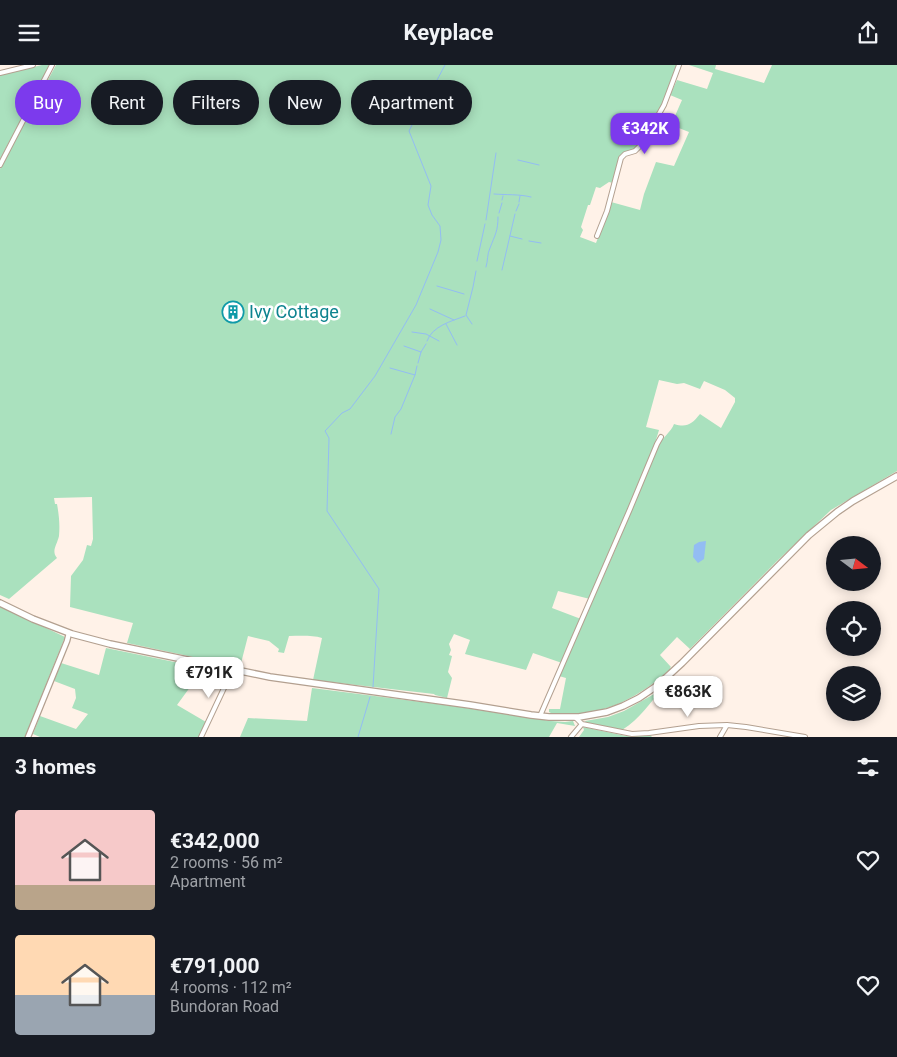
<!DOCTYPE html>
<meta charset="utf-8">
<style>
body{margin:0;font-family:Roboto,sans-serif;background:#20242c;color:#f1f3f6;height:100vh;display:flex;flex-direction:column;font-size:19px;white-space:nowrap}
*{box-sizing:border-box;margin:0}
p{font-size:16px;color:#9ea1a6}
.icon{flex:none;width:28px;height:28px;fill:none;stroke:currentColor;stroke-width:2;stroke-linecap:round;stroke-linejoin:round}
.map{position:relative;height:672px;overflow:hidden}
.side{display:flex;flex-direction:column;background:#171b24;flex:1}
.side>*{flex:none}
.banner{position:absolute;left:15px;top:15px;width:500px;height:45px;display:flex;gap:10px}
.needle{width:32px;rotate:106deg}
.tools{position:absolute;left:826px;top:471px;display:grid;gap:10px}
.tools a{display:grid;place-items:center;width:55px;height:55px;border-radius:50%;background:#171b24;box-shadow:0 2px 12px #0003;font-size:25px}
.price{position:absolute;translate:-50% -42px;padding:0 11px;border-radius:10px;background:#fff;color:#222;font-size:16px;line-height:32px;filter:drop-shadow(0 1px 2px #0008)}
.price::after{content:'';position:absolute;left:50%;top:30px;width:15px;height:11px;margin-left:-8px;background:inherit;clip-path:polygon(0 0,100% 0,50% 100%)}
.price.on{background:#7c3aed;color:#fff}
ul{padding:0;list-style:none}
li{display:flex;align-items:center;gap:15px;height:125px;padding:0 15px}
li span{display:grid;place-items:center;flex:none;width:140px;height:100px;border-radius:5px;color:#555}
li>.icon{margin-inline-start:auto}
span .icon{width:60px;height:60px;fill:#fffc;stroke-width:1}
li b{font-size:21px}
h2{display:flex;justify-content:space-between;align-items:center;height:60px;padding:0 15px;font-size:21px}
.chip{padding:0 18px;border-radius:22px;background:#171b24;box-shadow:0 2px 12px #0003;font-size:18px;line-height:45px}
.chip.on{background:#7c3aed;color:#fff}
header{display:flex;justify-content:space-between;align-items:center;height:65px;padding:0 15px;background:#171b24;font-size:22px;font-weight:700}
.map>svg:first-child{display:block}
</style>
<header><svg class="icon" aria-label="menu" viewBox="0 0 24 24"><path d="M4 6h16M4 12h16M4 18h16"/></svg>Keyplace<svg class="icon" aria-label="share" viewBox="0 0 24 24"><path d="M12 15V3M7 8l5-5 5 5M5 13v7h14v-7"/></svg></header>
<div class="map">
<svg width="897" height="672" viewBox="0 0 897 672">
<rect width="100%" height="100%" fill="#fff2e8"/>
<path fill="#aae1be" d="M42,0H49L48,5L0,94V10Z
M56,0H678L662,41L647,68L636,83L621,89L613,118L609,117L600,123L596,122L590,140H588L581,162L583,165L580,172L596,178L611,137L640,145L644,129L656,97L674,101L689,67L671,60L682,35L670,30L677,15L707,24L713,8L689,0H716L715,4L764,18L772,0H897V406L831,445L776,497L690,584L677,572L660,590L671,602L670,603V605C635,635 599,654 551,648L549,647V644H560L566,613L559,611L616,483L658,381C662,373 671,367 674,359C687,363 692,359 700,349L721,363L735,337V333L725,325L704,316L700,324L684,318L677,319L659,315L646,362L659,365L652,388L590,534L558,526L552,543L581,554L562,598L533,588L526,605L465,589L470,575L454,569L449,579L451,585L449,590L452,591L448,607L452,613L447,633L435,630L434,629L313,615L322,573C312,570 300,571 289,571L284,588L278,587L279,584L269,576L248,571L240,602L127,578L133,558L70,542L71,511L83,495L87,480L91,481L93,474L92,432L54,433L55,439H57C59,450 60,460 59,471C57,480 51,486 57,493L9,534L0,530V104Z
M0,541L65,572L25,672H0Z
M106,583L204,603L177,640L206,657L199,672H40L33,669L40,651L76,664L88,649L72,643L76,633L75,624L54,616L61,598L99,610Z
M312,623L453,641L551,656L565,657L573,656L575,661L557,658L549,672H240L248,653L307,656Z
M663,624C648,639 641,653 622,665L586,658L585,656L608,652L624,646Z
M583,662L626,671L650,670L652,672H579L584,665Z"/>
<path fill="#93bdf3" d="M706,476L704,494L698,498L693,492L694,480L699,477Z"/>
<g fill="none" stroke-linecap="round" stroke-linejoin="round">
<path stroke="#93bdf3" stroke-width="1" d="M518,95L539,100
M494,129C506,130 519,129 531,132
M502,135L503,131
M519,137L520,131
M516,146L519,139
M499,148L502,138
M486,155L496,88
M510,171L522,174
M529,176L541,178
M477,196L485,159
M486,202C488,196 487,189 490,183C495,170 498,166 498,152
M502,205L515,149
M437,221L464,229
M430,244L454,255
M446,259L457,280
M472,259L466,250L473,222L476,206
M412,267L426,269L439,276
M427,276C432,261 452,256 465,251
M404,281L421,287
M418,298L421,287L426,279
M390,303L415,310L417,301
M391,369L395,352L401,344L415,310
M373,622L379,524L327,446L329,373L325,366L342,348L350,344L375,311L416,240L438,187L441,175L440,161L432,150L428,140L431,121L409,66L414,56L425,38L445,0
M358,672L370,632"/>
<g stroke="#b3a090" stroke-width="6">
<path id="minor" d="M0,8L33,0
M0,100L52,0
M597,171L607,146L621,93L625,89L635,86L642,79L664,40L679,0
M540,651L630,444L657,379L661,372
M575,652L582,659L632,669L649,668L699,661L727,660
M201,672L233,604
M571,672L582,659
M720,672L727,660L746,662L805,672"/>
</g>
<g stroke="#b3a090" stroke-width="7">
<path id="tertiary" d="M28,672L67,576L69,568"/>
</g>
<g stroke="#b3a090" stroke-width="8">
<path id="trunk" d="M0,538L33,554L72,569L110,579L270,612L470,640L531,650L549,652H579L607,647L623,641L639,633L658,620L682,598L809,470L837,447L853,436L897,411"/>
</g>
<use href="#minor" stroke="#fff" stroke-width="4"/>
<use href="#tertiary" stroke="#fff" stroke-width="4.5"/>
<use href="#trunk" stroke="#fff" stroke-width="5.5"/>
</g>
<defs>
<g id="building-ring" transform="scale(1.125)"><circle r="9.5" fill="#fff" stroke="#0f9aa8" stroke-width="1.5"/><path d="M-4-6H4V6H1V3H-1V6H-4ZM-2.5-4.3h1.7v1.8h-1.7ZM.8-4.3h1.7v1.8H.8ZM-2.5-1h1.7V.8h-1.7ZM.8-1h1.7V.8H.8Z" fill="#0f9aa8"/></g>
</defs>
<g fill-rule="evenodd">
<use href="#building-ring" x="233" y="247"/>
</g>
<g text-anchor="middle" stroke-width="5" stroke-linejoin="round" paint-order="stroke">
<g font-size="18" fill="#0d838f" stroke="#fff" text-anchor="start">
<text x="249" y="253">Ivy Cottage</text>
</g>
</g>
</svg>
<div class="tools">
<a><svg class="needle" viewBox="-14 -14 28 28"><path d="M0-13l5 13h-10z" fill="#e53935"/><path d="M0 13l5-13h-10z" fill="#9ea1a6"/></svg></a>
<a><svg class="icon" aria-label="locate" viewBox="0 0 24 24"><circle cx="12" cy="12" r="6"/><path d="M12 2v4M12 18v4M2 12h4M18 12h4"/></svg></a>
<a><svg class="icon" aria-label="layers" viewBox="0 0 24 24"><path d="M12 4l9 5-9 5-9-5zM3 14l9 5 9-5"/></svg></a>
</div>
<b class="price on" style="left:645px;top:90px">€342K</b>
<b class="price" style="left:209px;top:634px">€791K</b>
<b class="price" style="left:688px;top:653px">€863K</b>
<div class="banner">
<a class="chip on">Buy</a>
<a class="chip">Rent</a>
<a class="chip">Filters</a>
<a class="chip">New</a>
<a class="chip">Apartment</a>
</div>
</div>
<section class="side">
<h2>3 homes<svg class="icon" aria-label="filters" viewBox="0 0 24 24"><path d="M4 7h16M4 17h16"/><circle cx="9" cy="7" r="2"/><circle cx="15" cy="17" r="2"/></svg></h2>
<ul>
<li><span style="background:linear-gradient(#f6c9c9 75%,#b9a48a 0)"><svg class="icon" aria-label="home" viewBox="0 0 24 24"><path d="M3 11l9-7 9 7M6 9v11h12V9"/></svg></span><div><b>€342,000</b><p>2 rooms · 56 m²</p><p>Apartment</p></div><svg class="icon" aria-label="heart" viewBox="0 0 24 24"><path d="M12 20l-8-8c-3-5 5-10 8-4 3-6 11-1 8 4z"/></svg></li>
<li><span style="background:linear-gradient(#ffd9b3 60%,#9aa5b1 0)"><svg class="icon" aria-label="home" viewBox="0 0 24 24"><path d="M3 11l9-7 9 7M6 9v11h12V9"/></svg></span><div><b>€791,000</b><p>4 rooms · 112 m²</p><p>Bundoran Road</p></div><svg class="icon" aria-label="heart" viewBox="0 0 24 24"><path d="M12 20l-8-8c-3-5 5-10 8-4 3-6 11-1 8 4z"/></svg></li>
</ul>
</section>
